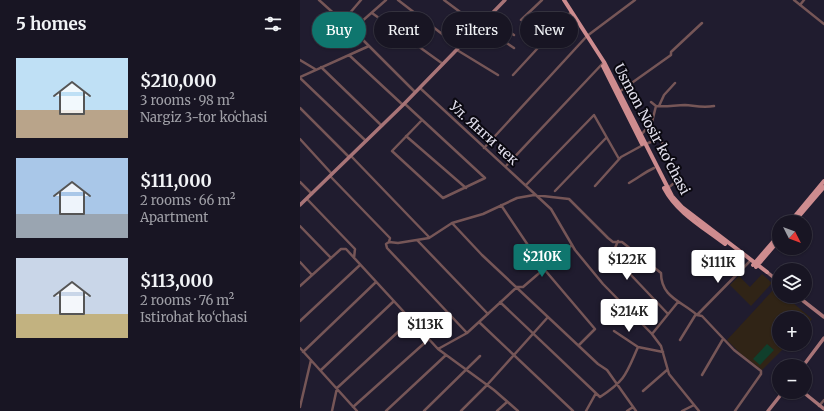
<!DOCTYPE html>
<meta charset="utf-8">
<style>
body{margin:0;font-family:Merriweather,serif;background:#252230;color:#f1f3f6;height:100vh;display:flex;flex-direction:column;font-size:15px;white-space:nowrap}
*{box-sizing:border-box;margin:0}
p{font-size:13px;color:#9f9fa6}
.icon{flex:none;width:22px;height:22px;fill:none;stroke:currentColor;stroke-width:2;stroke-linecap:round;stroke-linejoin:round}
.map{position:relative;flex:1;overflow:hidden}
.side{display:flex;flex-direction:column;background:#181523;width:300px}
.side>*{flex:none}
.banner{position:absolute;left:12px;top:12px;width:380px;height:36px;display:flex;gap:8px}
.needle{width:26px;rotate:132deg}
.buttons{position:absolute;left:472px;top:215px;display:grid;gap:8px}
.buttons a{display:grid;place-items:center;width:40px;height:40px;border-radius:50%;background:#181523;box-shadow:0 1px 3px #0004,0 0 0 1px #363441;font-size:20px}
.price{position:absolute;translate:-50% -34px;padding:0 9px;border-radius:4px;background:#fff;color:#222;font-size:13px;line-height:26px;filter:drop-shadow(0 1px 2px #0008)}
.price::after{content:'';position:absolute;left:50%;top:24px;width:12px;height:9px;margin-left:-6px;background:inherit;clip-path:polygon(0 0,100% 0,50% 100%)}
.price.active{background:#0f766e;color:#fff}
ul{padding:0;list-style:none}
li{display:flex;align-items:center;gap:12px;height:100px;padding:0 16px}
li span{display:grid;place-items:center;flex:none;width:112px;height:80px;border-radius:0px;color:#555}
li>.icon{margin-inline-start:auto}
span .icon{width:48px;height:48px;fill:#fffc;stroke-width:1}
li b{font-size:17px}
h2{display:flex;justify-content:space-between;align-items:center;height:48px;padding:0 16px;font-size:17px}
.pill{padding:0 14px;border-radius:18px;background:#181523;box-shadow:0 1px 3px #0004,0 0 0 1px #363441;font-size:14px;line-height:36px}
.pill.active{background:#0f766e;color:#fff}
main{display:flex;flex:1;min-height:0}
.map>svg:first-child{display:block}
</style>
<main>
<section class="side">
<h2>5 homes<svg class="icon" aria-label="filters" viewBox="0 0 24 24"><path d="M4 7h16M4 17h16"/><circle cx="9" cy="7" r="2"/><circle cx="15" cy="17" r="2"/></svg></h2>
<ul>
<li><span style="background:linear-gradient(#bfe0f5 65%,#b9a48a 0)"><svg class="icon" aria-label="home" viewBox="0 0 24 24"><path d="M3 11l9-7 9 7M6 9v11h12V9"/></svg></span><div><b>$210,000</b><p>3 rooms · 98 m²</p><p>Nargiz 3-tor koʻchasi</p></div></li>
<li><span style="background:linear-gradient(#a9c7e8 70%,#9aa5b1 0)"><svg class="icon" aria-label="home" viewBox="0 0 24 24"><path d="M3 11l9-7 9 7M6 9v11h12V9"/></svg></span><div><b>$111,000</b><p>2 rooms · 66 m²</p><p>Apartment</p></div></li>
<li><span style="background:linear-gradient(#c9d6e8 70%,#c2b280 0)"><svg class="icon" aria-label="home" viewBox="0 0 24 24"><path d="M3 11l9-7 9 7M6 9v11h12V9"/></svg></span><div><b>$113,000</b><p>2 rooms · 76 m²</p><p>Istirohat ko‘chasi</p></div></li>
</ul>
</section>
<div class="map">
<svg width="524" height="411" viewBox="0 0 524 411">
<rect width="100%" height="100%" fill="#201c2f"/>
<path fill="#302416" d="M462,274L472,283L451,306L430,285L439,276L450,287Z
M475,288L479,291V296H485L512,319L505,327V318H479V344H488L462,370L441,354L427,340Z"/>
<path fill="#103f2c" d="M467,344L474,350L460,365L453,359Z"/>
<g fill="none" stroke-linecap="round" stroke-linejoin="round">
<path stroke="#765657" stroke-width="2.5" d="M19,0L60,37L115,92
M98,0L159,47
M144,0L179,26
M494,0L524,24
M500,5L504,0
M72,13L143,64
M188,18L214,35
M221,20L242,0
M43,21L61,0
M180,25L214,48
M52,30L86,0
M157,50L198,75
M49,55L103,105
M0,60L15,69
M21,67L82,126
M213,75L271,12
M0,77L69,46
M0,78L66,141
M120,88L251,209L275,250L303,284L352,334L361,346L369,374L399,411
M319,92L371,55V52L402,23
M351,102L356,106
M105,104L185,178L143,198L92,151L122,120
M359,106L364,95L375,83
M0,108L49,157
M341,135L352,122L356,106C367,107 375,105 385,105C396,106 403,108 414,106
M106,136L166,188
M0,139L32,174
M346,144L360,138L379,179L368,188
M184,148L287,36L335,0
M51,156L129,237
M206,166L304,62
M30,176L90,238L89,242
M0,182L12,194
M329,183C338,178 345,172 354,168
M226,185L294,115L319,159
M295,186L321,157L343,145
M255,191L306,138
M7,199L55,249L54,258
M201,205L244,269L295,329L279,345
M152,223L182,255L298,364L307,370L336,411
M0,226L31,258
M117,240L188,314
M318,241L312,255L368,314
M89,242L98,243L129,238L152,223L183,214L217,198L234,195L269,199L308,238L313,242H322L361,273C361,297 381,301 397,315L402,316L434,350L461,371V374L435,411
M89,242L86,244L87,248L167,333
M0,262L12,275
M0,286L41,249H46L138,349L194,390L218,411
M200,302L300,397C326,380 326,374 338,347L363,352
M397,315L451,260
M0,321L60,265
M179,322L273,411
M314,331L338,347
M352,334L378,302
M380,340L396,314
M0,348L57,411
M138,349L167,333L217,287H223L272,245
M3,352L76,282
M21,370L94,301
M402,375L423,339
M343,391L367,370
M519,406L524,400
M0,407L11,360
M53,407L129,339
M32,411L37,388L111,320
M86,411L146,355
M124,411L180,356
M161,411L187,385L248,317
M197,411L207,402
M286,411L296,393
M327,411L333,407
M382,411L394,405"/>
<path stroke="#a87477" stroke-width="3.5" d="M0,205L103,105L205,0
M467,272L479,282
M497,296L524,317
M503,366L524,338
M503,392L524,409
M468,411L483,392"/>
<path stroke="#ce8c8f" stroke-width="4" d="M264,0L304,62L372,196L382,207L467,272
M303,66L342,144
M364,188C377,213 403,227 425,244
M490,222L524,181
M494,222L524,187
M453,265L479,235
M456,267L479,240"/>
</g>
<g text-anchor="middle" stroke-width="4" stroke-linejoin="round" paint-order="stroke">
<g font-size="14" fill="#e0deeb" stroke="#0a0810">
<text transform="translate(352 129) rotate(62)" y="5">Usmon Nosir ko‘chasi</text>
<text transform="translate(184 133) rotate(42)" y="5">Ул. Янги чек</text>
</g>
</g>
</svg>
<div class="buttons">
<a><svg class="needle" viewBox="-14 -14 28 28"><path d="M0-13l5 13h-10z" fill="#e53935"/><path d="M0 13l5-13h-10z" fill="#9f9fa6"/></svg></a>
<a><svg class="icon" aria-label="layers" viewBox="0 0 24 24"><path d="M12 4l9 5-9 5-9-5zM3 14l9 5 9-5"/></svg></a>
<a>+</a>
<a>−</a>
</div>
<b class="price active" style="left:242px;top:278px">$210K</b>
<b class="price" style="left:327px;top:281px">$122K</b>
<b class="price" style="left:418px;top:284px">$111K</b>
<b class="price" style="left:329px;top:333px">$214K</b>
<b class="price" style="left:125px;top:346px">$113K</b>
<div class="banner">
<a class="pill active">Buy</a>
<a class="pill">Rent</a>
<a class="pill">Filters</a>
<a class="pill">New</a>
</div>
</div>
</main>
